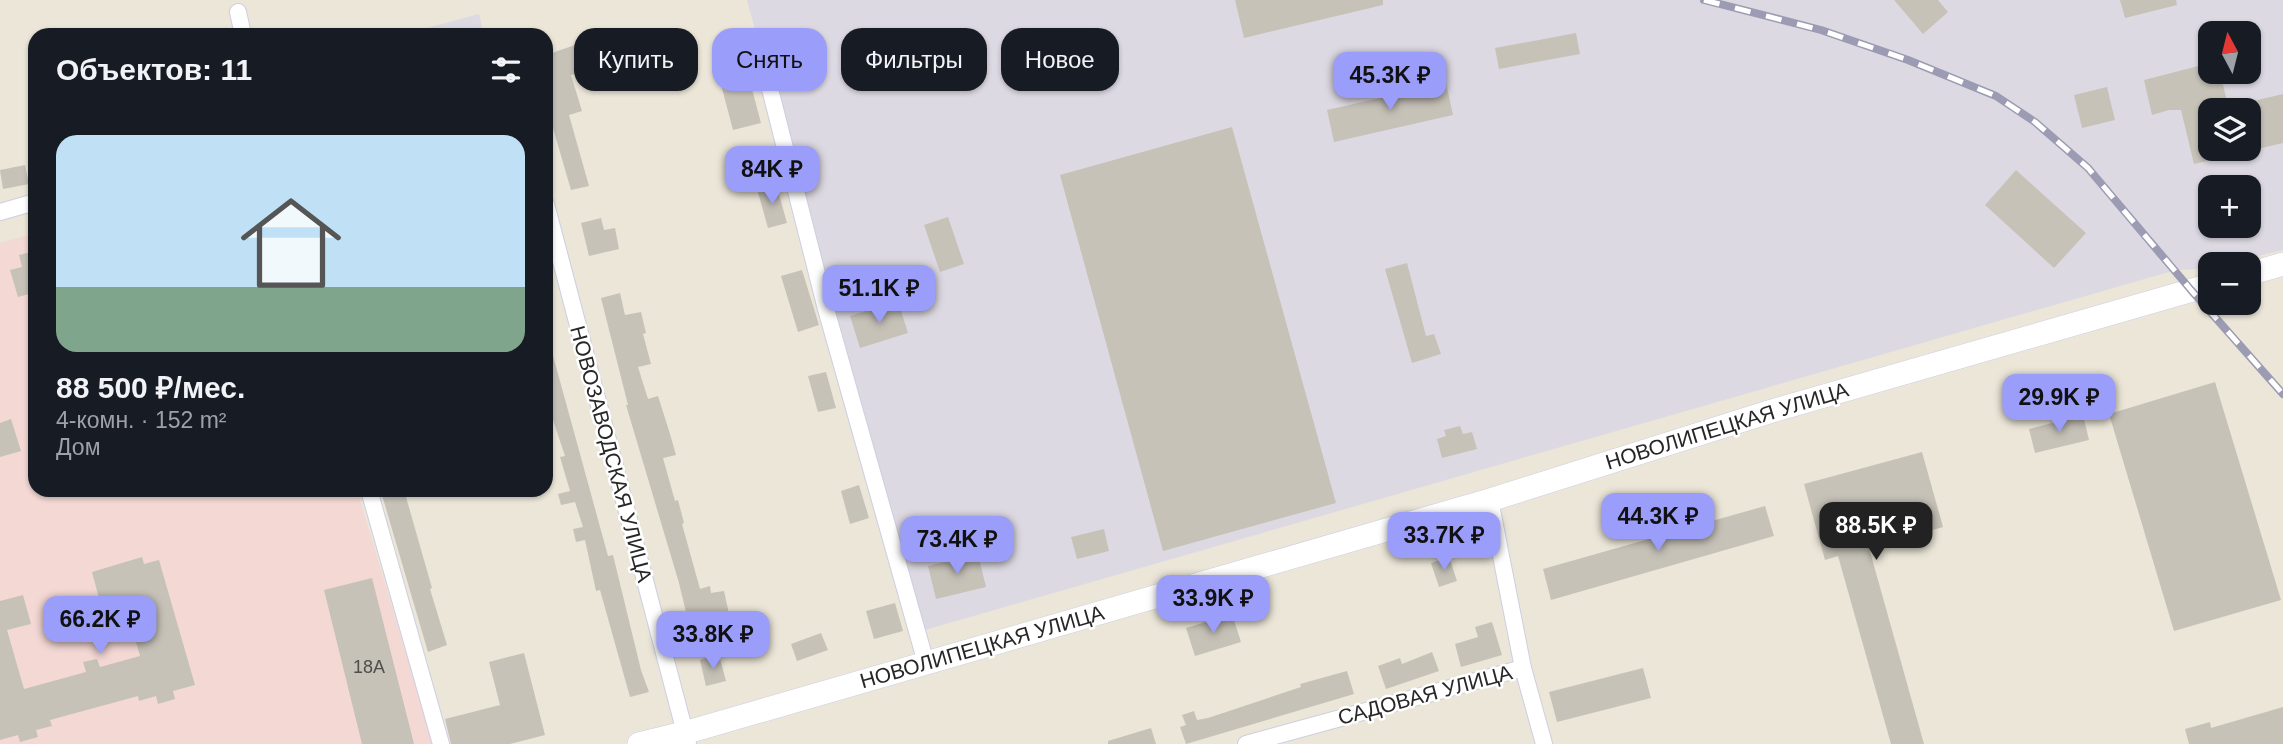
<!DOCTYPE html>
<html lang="ru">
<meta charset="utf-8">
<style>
body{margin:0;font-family:Arial,sans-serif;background:#20242c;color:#f1f3f6;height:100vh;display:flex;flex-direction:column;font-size:26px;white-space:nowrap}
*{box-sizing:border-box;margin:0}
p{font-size:23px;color:#9ea1a6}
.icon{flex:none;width:38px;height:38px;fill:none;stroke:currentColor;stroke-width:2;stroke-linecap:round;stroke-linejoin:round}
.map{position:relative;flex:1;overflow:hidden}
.sheet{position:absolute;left:28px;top:28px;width:525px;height:469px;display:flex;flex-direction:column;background:#171b24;border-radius:21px;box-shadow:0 2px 5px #0004}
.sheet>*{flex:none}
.top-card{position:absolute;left:574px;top:28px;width:665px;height:63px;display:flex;gap:14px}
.needle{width:46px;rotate:353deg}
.fabs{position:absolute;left:2198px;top:21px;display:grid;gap:14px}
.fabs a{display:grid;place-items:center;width:63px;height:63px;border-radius:14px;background:#171b24;box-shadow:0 2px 5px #0004;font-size:35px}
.price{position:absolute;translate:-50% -60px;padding:0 16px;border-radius:14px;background:#9b9dfa;color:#111;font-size:23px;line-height:46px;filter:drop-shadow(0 2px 4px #0008)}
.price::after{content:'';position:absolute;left:50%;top:42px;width:21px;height:16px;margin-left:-10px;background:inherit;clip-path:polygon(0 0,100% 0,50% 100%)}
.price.current{background:#222;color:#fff}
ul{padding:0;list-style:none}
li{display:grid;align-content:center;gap:14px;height:371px;padding:0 28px}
li span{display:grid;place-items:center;height:217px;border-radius:21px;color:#555}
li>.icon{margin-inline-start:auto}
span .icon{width:126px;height:126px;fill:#fffc;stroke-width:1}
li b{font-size:30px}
h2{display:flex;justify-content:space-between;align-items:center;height:84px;padding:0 28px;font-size:30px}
.pill{padding:0 24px;border-radius:21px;background:#171b24;box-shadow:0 2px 5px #0004;font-size:24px;line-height:63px}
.pill.current{background:#9b9dfa;color:#111}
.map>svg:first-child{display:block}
</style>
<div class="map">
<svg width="2283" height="744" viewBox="0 0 2283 744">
<rect width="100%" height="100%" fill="#ebe6d8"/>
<path fill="#ddd9e2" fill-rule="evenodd" d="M747,0H2283V250L2223,264H2210V267L2203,269L2176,270L918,632ZM2210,33H2249V72H2210ZM2210,110H2249V149H2210ZM2210,187H2249V226H2210Z
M479,14L484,35H401Z"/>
<path fill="#f3d8d4" d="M35,233V490H357L433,744H0V243Z"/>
<path fill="#c6c2b8" d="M1235,0H1383V5L1244,38Z
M1894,0H1938L1948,12L1923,34Z
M2120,0H2176L2177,5L2125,18Z
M1576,33L1580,54L1499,69L1495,48Z
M578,44L587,70L571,75L582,111L569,115L589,186L571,190L546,104V55Z
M743,55L761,123L733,130L715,62Z
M2210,63V72H2220L2229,110H2210V149H2236L2237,154L2194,164L2181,110H2169L2152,115L2144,80Z
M1446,83L1453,115L1334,142L1327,110Z
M2107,87L2115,120L2082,128L2074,95Z
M2283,94V143L2249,151V102Z
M1232,127L1336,503L1163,551L1060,175Z
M25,165L29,184L3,189L0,170Z
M2016,170L2086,233L2054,268L1985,205Z
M776,184L787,223L768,228L757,189Z
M948,217L964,264L940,272L924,225Z
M601,218L604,230L615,228L619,249L589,256L581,223Z
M35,251V299H31L29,294L18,297L10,270L22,267L19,255Z
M1407,263L1426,336L1434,334L1441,354L1412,363L1385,269Z
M802,270L819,325L798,332L781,276Z
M620,293L625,315L641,312L646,333L643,334L651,364L638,367L648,399L658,396L670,434L676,455L663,458L675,501L678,500L684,523L682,524L700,589L710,586L711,593L724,591L731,623L691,633L679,583L626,405H628L601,298Z
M898,301L908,333L860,348L850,316Z
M549,341L608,556L613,555L641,670L649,692L630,697L600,590L596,591L585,540L576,542L573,529L583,527L575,502L561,505L558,494L570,491L560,457L565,456L549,408L546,409V342Z
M826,372L836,408L818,412L808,376Z
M2215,382L2281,600L2174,631L2109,414Z
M2083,415L2089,440L2035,453L2029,429Z
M11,419L21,451L0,457V423Z
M1460,426L1463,434L1472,432L1477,449L1442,458L1437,439L1446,436L1444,430Z
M1922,452L1943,527L1869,548L1924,744H1891L1838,556L1825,560L1804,484Z
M859,485L869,518L850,524L841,491Z
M399,490H404L432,588L430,589L447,645L428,652L382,495Z
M1765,506L1774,536L1551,600L1543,569Z
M1104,529L1109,551L1077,559L1071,537Z
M978,554L986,587L936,599L928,566Z
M142,557L144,564L159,560L195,685L173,691L175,699L158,704L156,696L139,701L138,696L50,720L52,726L36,730L38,737L20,742L18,735L0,740V601L23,595L31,624L7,630L24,689L86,672L83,662L97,659L100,667L140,656L123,596L100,602L92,572Z
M1449,557L1457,581L1439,587L1431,563Z
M372,578L414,744H362L324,590Z
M895,603L903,631L874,639L866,611Z
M1232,614L1241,642L1195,656L1186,628Z
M1492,622L1502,655L1461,667L1455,644L1478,637L1475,627Z
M821,633L828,650L797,661L791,644Z
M1432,652L1439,671L1386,689L1378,666L1400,658L1402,664Z
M524,653L545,735L510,744H451L445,719L500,705L489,662Z
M719,655L726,681L706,686L700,660Z
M1643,668L1651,698L1557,722L1549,692Z
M1347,671L1354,694L1186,744L1180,727L1186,725L1182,715L1194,711L1197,720L1208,718L1301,687L1300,684Z
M2283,707V744H2189L2185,729L2210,722L2211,728Z
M1151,728L1156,744H1108V741Z"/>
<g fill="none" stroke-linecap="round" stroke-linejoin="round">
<g stroke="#cdcee1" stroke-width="18">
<path id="street" d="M238,12L243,35
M758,42L826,309L926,663
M546,204L688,744
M0,212L35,202
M369,490L441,744
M1490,500L1523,668L1544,744
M1246,744L1523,668"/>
</g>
<g stroke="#cdcee1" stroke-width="24">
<path id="secondary" d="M2249,274L2283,264
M639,744L684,733L1490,500L1772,411L2210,285"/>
</g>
<use href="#street" stroke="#fff" stroke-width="16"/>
<use href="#secondary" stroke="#fff" stroke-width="23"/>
<g stroke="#9b9bb3" stroke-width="8">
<path id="rail" d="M1704,0L1821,30L1908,60L1996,96L2035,122L2088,168L2191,290L2283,394"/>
</g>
<use href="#rail" stroke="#fff" stroke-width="5" stroke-dasharray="16" stroke-linecap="butt"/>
</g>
<g text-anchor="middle" stroke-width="5" stroke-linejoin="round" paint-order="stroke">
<g font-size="18" fill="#4f4e4b">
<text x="369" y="673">18А</text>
</g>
<g font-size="21" fill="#272727" stroke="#fff">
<text transform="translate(1727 426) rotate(-17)" y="7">НОВОЛИПЕЦКАЯ УЛИЦА</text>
<text transform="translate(611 454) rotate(75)" y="7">НОВОЗАВОДСКАЯ УЛИЦА</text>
<text transform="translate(982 647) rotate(-16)" y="7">НОВОЛИПЕЦКАЯ УЛИЦА</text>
<text transform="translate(1425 695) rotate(-15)" y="7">САДОВАЯ УЛИЦА</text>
</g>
</g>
</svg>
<div class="fabs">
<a><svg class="needle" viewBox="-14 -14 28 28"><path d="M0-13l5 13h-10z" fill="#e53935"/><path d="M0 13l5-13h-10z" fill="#9ea1a6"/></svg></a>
<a><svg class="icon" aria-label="layers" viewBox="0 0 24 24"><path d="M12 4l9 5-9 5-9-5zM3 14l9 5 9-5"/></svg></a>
<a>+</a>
<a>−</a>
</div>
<b class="price" style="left:1390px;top:112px">45.3K ₽</b>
<b class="price" style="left:772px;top:206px">84K ₽</b>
<b class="price" style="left:879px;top:325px">51.1K ₽</b>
<b class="price" style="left:2059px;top:434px">29.9K ₽</b>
<b class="price" style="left:1658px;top:553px">44.3K ₽</b>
<b class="price current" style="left:1876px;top:562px">88.5K ₽</b>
<b class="price" style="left:1444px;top:572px">33.7K ₽</b>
<b class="price" style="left:957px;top:576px">73.4K ₽</b>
<b class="price" style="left:1213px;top:635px">33.9K ₽</b>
<b class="price" style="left:100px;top:656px">66.2K ₽</b>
<b class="price" style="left:713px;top:671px">33.8K ₽</b>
<div class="top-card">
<a class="pill">Купить</a>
<a class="pill current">Снять</a>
<a class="pill">Фильтры</a>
<a class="pill">Новое</a>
</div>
<section class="sheet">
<h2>Объектов: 11<svg class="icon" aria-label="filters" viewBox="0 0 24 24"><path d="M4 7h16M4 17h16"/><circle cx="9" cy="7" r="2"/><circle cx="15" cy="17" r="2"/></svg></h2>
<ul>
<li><span style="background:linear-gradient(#bfe0f5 70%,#7fa58c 0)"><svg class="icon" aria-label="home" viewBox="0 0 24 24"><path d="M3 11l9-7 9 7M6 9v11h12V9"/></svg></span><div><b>88 500 ₽/мес.</b><p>4-комн. · 152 m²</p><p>Дом</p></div></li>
</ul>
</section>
</div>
